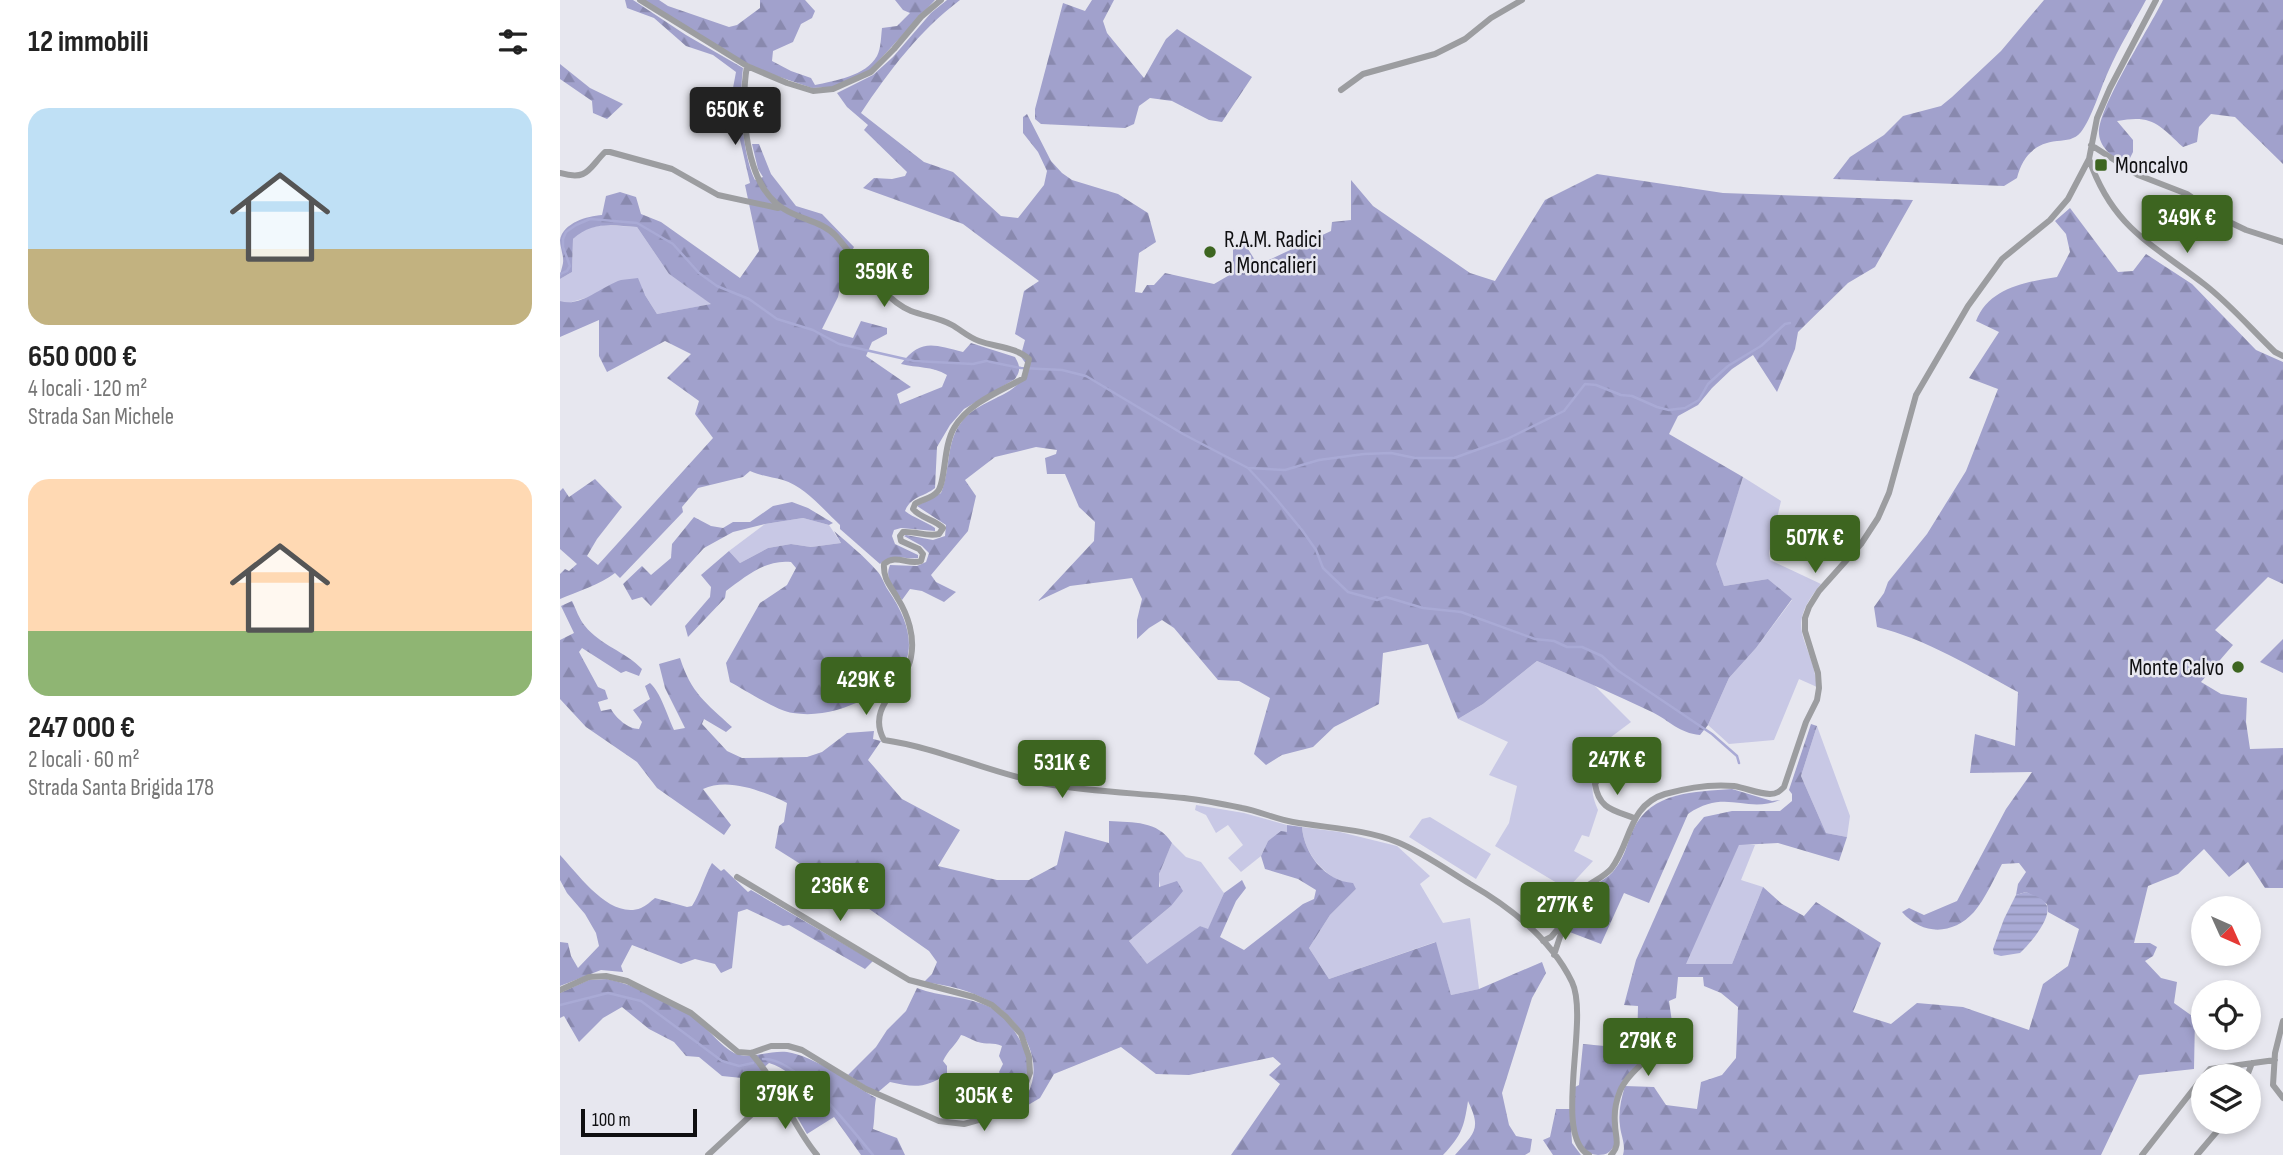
<!DOCTYPE html>
<html lang="it">
<meta charset="utf-8">
<style>
body{margin:0;font-family:"Sofia Sans Condensed",sans-serif;background:#f2f2f2;color:#222;height:100vh;display:flex;flex-direction:column;font-size:26px;white-space:nowrap}
*{box-sizing:border-box;margin:0}
p{font-size:23px;color:#767676}
.icon{flex:none;width:38px;height:38px;fill:none;stroke:currentColor;stroke-width:2;stroke-linecap:round;stroke-linejoin:round}
.map{position:relative;flex:1;overflow:hidden}
.sheet{display:flex;flex-direction:column;background:#fff;width:560px}
.sheet>*{flex:none}
.needle{width:46px;rotate:135deg}
.tools{position:absolute;left:1631px;top:896px;display:grid;gap:14px}
.tools a{display:grid;place-items:center;width:70px;height:70px;border-radius:50%;background:#fff;box-shadow:0 4px 10px #0003;font-size:35px}
.scale{position:absolute;left:21px;bottom:18px;width:116px;box-sizing:border-box;padding-left:7px;border:4px solid #0f0f11;border-top:0;font-size:19px;line-height:24px;white-space:nowrap;color:#0f0f11;-webkit-text-stroke:5px #e7e7ef;paint-order:stroke}
.price{position:absolute;translate:-50% -60px;padding:0 16px;border-radius:7px;background:#3d6520;color:#fff;font-size:23px;line-height:46px;filter:drop-shadow(0 2px 4px #0008)}
.price::after{content:'';position:absolute;left:50%;top:42px;width:21px;height:16px;margin-left:-10px;background:inherit;clip-path:polygon(0 0,100% 0,50% 100%)}
.price.on{background:#222;color:#fff}
ul{padding:0;list-style:none}
li{display:grid;align-content:center;gap:14px;height:371px;padding:0 28px}
li span{display:grid;place-items:center;height:217px;border-radius:21px;color:#555}
li>.icon{margin-inline-start:auto}
span .icon{width:126px;height:126px;fill:#fffc;stroke-width:1}
li b{font-size:30px}
h2{display:flex;justify-content:space-between;align-items:center;height:84px;padding:0 28px;font-size:30px}
main{display:flex;flex:1;min-height:0}
.map>svg:first-child{display:block}
</style>
<main>
<section class="sheet">
<h2>12 immobili<svg class="icon" aria-label="filters" viewBox="0 0 24 24"><path d="M4 7h16M4 17h16"/><circle cx="9" cy="7" r="2"/><circle cx="15" cy="17" r="2"/></svg></h2>
<ul>
<li><span style="background:linear-gradient(#bfe0f5 65%,#c2b280 0)"><svg class="icon" aria-label="home" viewBox="0 0 24 24"><path d="M3 11l9-7 9 7M6 9v11h12V9"/></svg></span><div><b>650 000 €</b><p>4 locali · 120 m²</p><p>Strada San Michele</p></div></li>
<li><span style="background:linear-gradient(#ffd9b3 70%,#8fb573 0)"><svg class="icon" aria-label="home" viewBox="0 0 24 24"><path d="M3 11l9-7 9 7M6 9v11h12V9"/></svg></span><div><b>247 000 €</b><p>2 locali · 60 m²</p><p>Strada Santa Brigida 178</p></div></li>
</ul>
</section>
<div class="map">
<svg width="1723" height="1155" viewBox="0 0 1723 1155">
<defs>
<pattern id="forest-firs" width="22" height="20" patternUnits="userSpaceOnUse" patternTransform="scale(1.75)"><rect width="22" height="20" fill="#a1a1cc"/><path d="M5 1l3.5 6h-7zM16 11l3.5 6h-7z" fill="#8989ae"/></pattern>
<pattern id="water-rules" width="6" height="5" patternUnits="userSpaceOnUse" patternTransform="scale(1.75)"><rect width="6" height="5" fill="#a9aad5"/><path d="M0 2.5h6" fill="none" stroke="#9091b6"/></pattern>
</defs>
<rect width="100%" height="100%" fill="#e7e7ef"/>
<path fill="#c8c8e5" d="M43,225L77,227L109,274L152,304L97,314L85,295L60,281L32,296L5,304L0,301V279L12,272L13,239L24,229Z
M1183,477L1221,501L1209,553L1210,560L1261,584C1222,631 1252,638 1257,687L1239,679L1214,740L1169,744L1148,725L1169,678L1196,648L1232,600L1208,579L1164,586L1155,564Z
M243,518L269,525L281,543L251,547L231,544L208,548L180,563L169,551L205,524Z
M977,661L1034,685L1071,722L1027,755L1042,769C1029,783 1031,794 1038,810L1029,837L1022,835L1014,851L1033,861L1007,889L935,846L949,823L957,786L929,775L948,742L898,719L923,704Z
M1257,726L1290,816L1287,837L1266,833L1241,776Z
M636,805L684,813L727,825V832L708,841L701,856L681,872L668,858L683,845L668,825L656,833L646,815L635,810Z
M870,817L931,854L916,879L849,837L862,819Z
M742,827L780,832L837,846L870,876L860,884L883,923L910,918L919,989L891,995L875,942L769,979L749,948L770,915L796,889C768,878 745,859 742,827Z
M612,843L626,857L641,862L664,893L648,930L640,926L587,965L569,941L611,906C591,876 599,874 612,843Z
M1179,844L1195,845L1181,880L1203,887L1172,964H1125Z"/>
<path fill="url(#forest-firs)" d="M65,0H73L126,35L183,68C179,97 182,154 195,180L203,177L198,169L192,144H199L211,174L236,206L262,214L294,247L285,263L278,297L262,329L293,338L301,321L327,328V334L312,342L306,356L351,387L337,394L340,404L382,387L387,375C372,366 357,368 341,364C361,338 374,345 403,352L411,343L455,357C460,366 461,370 455,379L404,409L390,425L377,447L375,488C364,497 351,496 345,511C354,518 365,521 375,528V531L341,528L334,530L332,536L335,544L358,555V558C344,560 333,552 320,564L280,529V525C264,510 244,486 223,480C211,477 202,476 190,471L183,477L138,488L122,507L123,512L60,578L55,573C41,584 17,592 0,599V574L5,569L9,571L17,564L0,549V491L3,488L9,497L35,479L62,507L37,539L27,556L38,565L153,438L135,414L139,401L107,378L131,354L105,341L47,372L39,356V320L0,337V301C20,308 42,286 61,280C66,279 73,279 78,278L85,295L97,314L151,304L109,274L77,227C53,225 32,221 13,239L12,272L0,279C0,272 2,269 3,263C4,256 0,247 0,240C3,223 27,216 42,215L46,196L60,192L76,197L81,214L101,222L180,278L199,251L185,185L190,183L174,114L173,88L176,72L153,55L126,46L94,18L67,8Z
M82,0H99L108,6L169,27L177,25L200,8V0H245L255,11L252,18L241,24L233,42L213,51L212,61L231,71L251,78L255,85C274,81 306,76 317,56C321,49 321,36 322,28L337,26L350,13L343,10L335,0H375L310,70L273,87L252,88L202,71L162,50Z
M387,0H400C359,31 329,71 301,113L364,162L393,172L441,216L458,218L484,185L487,171L478,152L463,133V117L467,114L491,161L502,173L512,180L558,194L588,213L596,242L579,253L575,292L582,293L587,285H594L605,273L654,284L673,273V248L683,241L698,265L771,231L772,222L791,220V180L813,206L910,273L935,281L985,200L1037,174L1163,193L1353,200L1315,267L1288,283L1238,332L1235,349L1217,392L1193,355L1172,369L1152,388L1138,405L1118,416L1109,434L1183,477L1156,564L1164,586L1208,579L1232,599L1196,648L1169,678L1148,725L1140,735C1119,733 1110,721 1092,712C1054,694 1016,677 977,661L923,704L898,719L868,644L823,653L819,704L774,727L753,747L722,755L706,765L694,754L710,698L679,681L658,680L614,628L602,620L589,628L577,639V620L582,599L572,578L510,586L478,601L534,541L535,522L519,507L505,474H487L485,458L496,454L497,450L476,447L435,457L405,480L416,496L408,531L371,575L376,582L396,592L384,602L362,591L350,589L342,600C334,588 324,579 330,565L357,566L366,562L369,553L362,546L344,536L346,535L373,540L385,536L386,525L357,506L381,493C391,469 385,442 403,420C417,403 446,397 458,384C462,379 464,370 466,364L459,354L462,351L465,340L455,334L464,291L479,281L403,224L303,188L314,178L332,179L345,176L347,172L304,130L308,125L287,107L277,93L313,75L333,57L371,13Z
M532,0H554L543,21L547,33L584,78L606,39L617,29L692,77L662,122L649,120L612,101L590,98L579,106L574,124L565,128L481,124L475,119V109L503,3L525,11Z
M1484,0H1586C1573,24 1559,47 1548,72C1541,87 1531,120 1521,132C1514,140 1507,140 1497,141C1474,143 1462,158 1457,178L1444,186L1273,179L1290,157L1324,135L1343,116L1381,106L1392,97L1441,51Z
M1603,0H1723V164L1675,117L1651,114L1639,127L1637,142L1623,147C1599,125 1593,114 1557,121L1573,140V152L1566,166C1555,158 1540,149 1539,134C1537,109 1590,27 1603,0Z
M0,64L30,88L63,104L47,119L33,113L32,101L0,79Z
M1510,208L1558,272L1573,271L1586,254L1632,284L1696,350L1723,362V584L1708,577L1655,630L1673,645L1641,682L1661,694L1687,698L1686,722L1690,749L1723,748V888H1705L1688,862L1669,877L1644,849L1618,874L1588,886L1574,943H1590L1597,947L1593,956L1585,961L1601,978L1617,982L1614,1003L1635,1018L1634,1069L1579,1075L1541,1155H1063C1066,1145 1061,1136 1060,1126C1058,1113 1061,1099 1065,1086L1094,1087L1106,1105L1137,1109L1141,1082L1162,1075L1176,1058L1178,1007L1161,993L1144,986L1143,977H1118L1116,998L1109,1001L1112,1022L1110,1027L1111,1036C1092,1051 1069,1069 1058,1090L1055,1144C1051,1152 1047,1155 1038,1155C1008,1153 1014,1107 1015,1087L1019,1085L1023,1044L1077,1049L1078,1006L1064,1005L1076,960L1134,829L1144,817L1172,811H1220L1232,801V794L1229,790L1251,724L1257,726L1241,776L1266,833L1287,837L1279,861L1218,843L1179,845L1126,964H1172L1203,887L1222,904L1244,916L1256,902L1321,943L1293,1012L1331,1024L1357,1003L1403,1007L1469,1030L1483,984L1508,966L1519,929L1488,912L1487,904L1466,892L1456,895L1458,884L1466,872L1459,863L1442,864C1434,879 1425,899 1414,912C1393,935 1363,936 1342,912L1349,908L1364,915L1397,901L1446,809L1472,772L1410,773L1415,734L1455,746L1458,692C1413,668 1366,639 1317,627L1314,607L1324,593L1328,582L1367,534L1406,471L1438,389L1409,378L1439,332L1416,321C1429,288 1465,282 1497,277L1510,252L1506,234L1495,221Z
M232,502L248,508L273,523L269,525L243,518L205,524L173,532L144,548L91,606L82,597L72,600L63,584L82,566L91,575L111,558L112,544L134,517L151,526L163,528L173,522H190L213,506Z
M274,531C289,544 305,557 317,571C322,576 324,584 328,590C359,635 359,675 305,699C282,710 258,717 233,713C217,711 185,690 170,682L166,663L200,603L227,585L236,568L231,562C206,559 186,576 166,591L165,598L128,637L125,626L150,597L151,587L141,575L169,551L180,563L208,548L231,544L251,547L281,543Z
M12,601C16,609 19,619 25,626C40,645 66,652 82,669L79,676L66,671L61,673L22,648L19,652L38,687L45,690L48,699L38,702L41,711L51,709C56,718 68,729 79,729L82,722L73,710L90,699L85,686L90,683C101,693 107,715 114,730L125,728L105,688L99,664L120,658C131,693 146,703 172,727L166,732L144,719L142,724L167,751L182,758L247,757L262,752L287,733L314,731L313,739L321,741L308,760L342,799L400,830L378,866L437,880H469L497,865L505,831L549,843V821C574,823 597,820 612,843L599,874V887L617,881L623,891L611,906L569,941L587,964L640,926L648,929L664,893L682,880L686,888L676,901L660,937L684,950L743,904L754,899L756,890L738,879L705,869L701,856L708,841L721,831L727,832V825L742,827C744,854 765,881 793,883L796,889L770,915L749,948L769,979L876,942L891,995L919,989L982,962L986,973L972,998L942,1093L949,1125L956,1136L972,1139L970,1152L965,1155H895C914,1133 922,1130 908,1101C904,1127 902,1135 883,1155H671L720,1084L709,1075L721,1064L713,1057L629,1075L596,1074L561,1047L494,1074L480,1098L458,1111L447,1113C453,1109 463,1102 467,1095C486,1061 461,1021 432,1003C412,990 386,985 364,982L372,974L377,962L369,951L285,892L215,848L219,826L224,822L227,803C203,791 168,777 143,789L171,825L164,835L97,788L77,762L26,727L0,699V640L14,633L1,606Z
M1723,639V673L1700,662Z
M1172,789L1212,801L1220,800C1185,814 1166,788 1128,814L1089,903L1064,893L1041,944L1007,931C1013,917 1018,899 1030,889C1039,881 1048,879 1055,869C1066,855 1066,845 1073,830C1091,791 1135,792 1172,789Z
M0,855C19,875 50,920 81,908C86,906 91,901 95,898L127,907L132,906C141,892 144,877 152,863L161,871L164,869L188,892L191,890L313,961L305,969L229,925L223,926L187,909L178,912L172,968L161,973L155,964L135,959L121,964L72,945L61,966L63,972L41,970L0,986V942L8,943L11,956L18,968L39,946L36,933L25,914L7,893L0,880Z
M47,979C75,985 115,1003 138,1021C150,1031 161,1046 174,1053C189,1061 213,1048 232,1053C261,1060 289,1083 316,1098C314,1109 315,1118 313,1129L337,1138L345,1155H301L274,1117L247,1134L228,1101L241,1092C234,1076 225,1068 209,1063L201,1070L213,1088L205,1096L182,1078L162,1076L139,1057L126,1056L114,1042L89,1029L62,1007L43,1018L19,1042L4,1016L0,1018V993L29,980Z
M357,988C380,997 407,996 430,1007C444,1015 455,1030 462,1044C481,1087 446,1109 410,1120V1106L417,1094C431,1093 437,1093 443,1079L439,1072L443,1064L439,1056L442,1046C433,1042 426,1045 418,1042C412,1040 406,1036 401,1035C396,1045 388,1050 383,1061L387,1066V1074C366,1088 355,1088 330,1082L317,1093L288,1075L316,1047L327,1030L346,1011Z
M996,1109H1010L1012,1143L1021,1155H993L983,1140L990,1137Z"/>
<path fill="url(#water-rules)" d="M1466,892C1472,895 1482,897 1486,904C1494,916 1469,945 1460,953L1441,956L1434,954L1433,949L1444,919L1456,895Z"/>
<g fill="none" stroke-linecap="round" stroke-linejoin="round">
<path stroke="#a9aad5" stroke-width="2.5" d="M0,274L7,271L10,266L3,247V239L6,232L16,225L30,219L77,223L113,244L139,273L157,286L189,299L217,319L253,330L279,344L354,361L413,364L426,361L461,368L502,370L526,376L623,434L688,468L712,494
M688,468L725,470L759,460L804,454L831,453L855,458H894L947,439L1004,411L1025,384L1036,385L1061,395L1072,396L1097,407L1109,410L1125,408L1139,400L1148,384L1168,366L1201,346L1225,324L1230,323
M713,495L742,530L756,550L763,568L788,592L817,600L826,597L863,608L901,612L975,639L994,641L1007,647H1022L1042,656L1057,670L1152,734L1177,756L1179,763
M0,1005L48,993L81,1001L162,1061L179,1066L193,1063
M203,1059C236,1056 292,1130 313,1155"/>
<path stroke="#9c9da0" stroke-width="6" d="M80,0L187,66L227,83L253,91L273,89L311,72L334,49L361,17L381,0
M187,66C180,107 184,185 224,209C241,220 262,221 276,236C295,258 324,300 351,311C364,316 380,318 392,325C401,330 408,337 419,341C435,347 456,347 469,359L464,378C441,391 408,403 394,428C383,446 386,480 378,491C372,499 362,499 355,504L353,509C361,519 375,519 383,528L379,534C367,537 356,531 343,532L340,536L341,541L359,549L363,554L361,561C349,566 336,553 324,564C323,580 331,586 338,599C348,615 355,637 351,657C346,687 305,705 324,740C380,748 432,774 487,784C533,792 578,793 624,798C643,800 663,804 682,808C699,811 715,819 733,822C766,828 805,829 837,842C862,852 887,870 910,884C950,907 991,939 1012,982C1030,1019 992,1136 1029,1155
M781,90L803,74L875,54L905,39L931,18L962,0
M1531,145L1578,175L1627,194L1661,218L1686,230L1723,242
M1529,159C1553,228 1591,243 1644,284C1670,304 1692,330 1715,352L1723,356
M0,173C28,181 28,169 45,152H50L112,169L158,195L218,208
M1043,771L1035,784C1039,809 1053,810 1074,818
M983,941L991,937L1004,922
M994,955C1000,937 1006,917 1014,900C1021,885 1040,881 1051,869C1071,844 1068,805 1105,794C1126,788 1152,784 1174,786C1186,788 1199,794 1210,794C1217,794 1220,791 1224,787L1246,722L1257,700L1259,688L1258,673L1245,631V618L1249,607L1259,591L1301,544L1318,518L1329,493L1356,395L1408,306L1442,259L1490,220L1508,199L1529,159L1537,118L1550,88L1596,0
M0,990L29,977L46,976L67,981L131,1013L178,1052L191,1053L211,1046H228L242,1050L306,1089L379,1121L404,1124L429,1117L447,1107L462,1093L470,1073L469,1057L461,1034L446,1017L432,1005L414,997L349,980L177,877
M1723,1021L1715,1053L1713,1085L1723,1098
M191,1053C219,1084 231,1124 257,1155
M1644,1076L1650,1069L1715,1060
M1687,1076L1692,1063
M148,1155L218,1090
M1051,1155C1061,1145 1055,1137 1055,1124C1054,1114 1056,1101 1060,1091C1068,1071 1102,1047 1120,1034
M1582,1155L1643,1077
M1637,1155L1665,1122"/>
</g>
<g fill="#3d6520" stroke="#e7e7ef" stroke-width="2.5">
<rect x="1534" y="158" width="14" height="14" rx="3.5"/>
<circle cx="650" cy="252" r="7"/>
<circle cx="1678" cy="667" r="7"/>
</g>
<g text-anchor="middle" stroke-width="5" stroke-linejoin="round" paint-order="stroke">
<g font-size="23" fill="#0f0f11" stroke="#e7e7ef" text-anchor="start">
<text x="1555" y="173">Moncalvo</text>
<text x="664" y="247">R.A.M. Radici<tspan x="664" dy="26">a Moncalieri</tspan></text>
<text x="1664" y="675" text-anchor="end">Monte Calvo</text>
</g>
</g>
</svg>
<div class="tools">
<a><svg class="needle" viewBox="-14 -14 28 28"><path d="M0-13l5 13h-10z" fill="#e53935"/><path d="M0 13l5-13h-10z" fill="#767676"/></svg></a>
<a><svg class="icon" aria-label="locate" viewBox="0 0 24 24"><circle cx="12" cy="12" r="6"/><path d="M12 2v4M12 18v4M2 12h4M18 12h4"/></svg></a>
<a><svg class="icon" aria-label="layers" viewBox="0 0 24 24"><path d="M12 4l9 5-9 5-9-5zM3 14l9 5 9-5"/></svg></a>
</div>
<div class="scale">100 m</div>
<b class="price on" style="left:175px;top:147px">650K €</b>
<b class="price" style="left:1627px;top:255px">349K €</b>
<b class="price" style="left:324px;top:309px">359K €</b>
<b class="price" style="left:1255px;top:575px">507K €</b>
<b class="price" style="left:306px;top:717px">429K €</b>
<b class="price" style="left:1057px;top:797px">247K €</b>
<b class="price" style="left:502px;top:800px">531K €</b>
<b class="price" style="left:280px;top:923px">236K €</b>
<b class="price" style="left:1005px;top:942px">277K €</b>
<b class="price" style="left:1088px;top:1078px">279K €</b>
<b class="price" style="left:225px;top:1131px">379K €</b>
<b class="price" style="left:424px;top:1133px">305K €</b>
</div>
</main>
